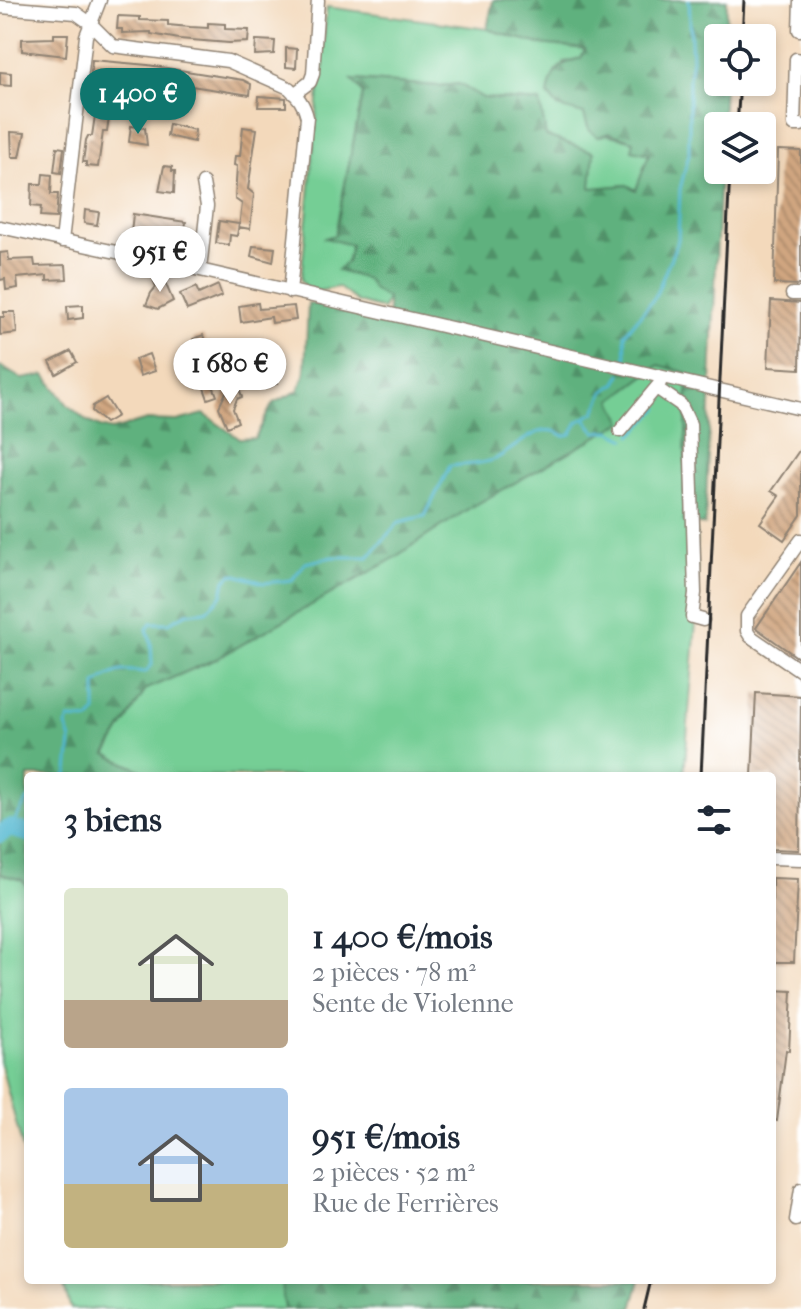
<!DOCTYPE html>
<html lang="fr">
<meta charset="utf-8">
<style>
body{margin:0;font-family:"IM FELL French Canon",serif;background:#f6f6f7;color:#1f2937;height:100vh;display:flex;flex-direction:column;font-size:30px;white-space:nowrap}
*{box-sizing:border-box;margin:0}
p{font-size:26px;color:#747a83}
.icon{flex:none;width:44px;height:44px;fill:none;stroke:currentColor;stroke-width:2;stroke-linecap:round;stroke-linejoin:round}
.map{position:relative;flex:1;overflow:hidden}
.sheet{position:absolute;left:24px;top:772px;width:752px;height:512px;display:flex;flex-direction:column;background:#fff;border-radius:8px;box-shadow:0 4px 12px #0003}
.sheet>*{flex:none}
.fabs{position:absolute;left:704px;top:24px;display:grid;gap:16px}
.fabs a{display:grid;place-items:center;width:72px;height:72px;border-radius:8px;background:#fff;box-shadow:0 4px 12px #0003;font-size:40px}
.price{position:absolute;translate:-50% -68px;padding:0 18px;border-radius:28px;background:#fff;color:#222;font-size:26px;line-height:52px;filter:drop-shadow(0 2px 4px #0008)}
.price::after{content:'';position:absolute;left:50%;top:48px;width:24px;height:18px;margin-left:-12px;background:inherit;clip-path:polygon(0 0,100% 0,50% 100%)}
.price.current{background:#0f766e;color:#fff}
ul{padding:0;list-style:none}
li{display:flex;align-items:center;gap:24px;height:200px;padding:0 40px}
li span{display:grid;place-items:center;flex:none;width:224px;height:160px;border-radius:8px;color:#555}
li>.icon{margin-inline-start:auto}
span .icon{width:96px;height:96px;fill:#fffc;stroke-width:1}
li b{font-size:34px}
h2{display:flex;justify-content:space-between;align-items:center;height:96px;padding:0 40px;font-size:34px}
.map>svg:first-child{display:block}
</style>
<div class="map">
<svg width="801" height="1309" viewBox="0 0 801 1309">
<defs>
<pattern id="forest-firs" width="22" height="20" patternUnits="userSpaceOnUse" patternTransform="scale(2)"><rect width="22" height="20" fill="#5fb17e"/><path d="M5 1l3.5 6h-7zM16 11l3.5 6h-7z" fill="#4f9067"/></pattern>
<pattern id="building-back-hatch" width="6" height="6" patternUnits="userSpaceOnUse" patternTransform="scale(2)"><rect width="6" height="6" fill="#d0a680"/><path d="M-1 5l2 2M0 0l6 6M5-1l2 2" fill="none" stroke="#a98769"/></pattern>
</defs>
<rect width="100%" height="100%" fill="#fff"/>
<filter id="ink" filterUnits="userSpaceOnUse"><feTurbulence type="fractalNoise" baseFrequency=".0125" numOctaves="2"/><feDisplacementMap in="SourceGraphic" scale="16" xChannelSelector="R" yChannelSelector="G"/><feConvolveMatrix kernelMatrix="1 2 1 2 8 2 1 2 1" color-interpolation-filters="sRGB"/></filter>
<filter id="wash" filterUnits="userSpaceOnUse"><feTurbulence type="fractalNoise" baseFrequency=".006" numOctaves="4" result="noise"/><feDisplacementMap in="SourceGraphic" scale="32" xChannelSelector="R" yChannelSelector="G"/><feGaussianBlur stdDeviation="1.8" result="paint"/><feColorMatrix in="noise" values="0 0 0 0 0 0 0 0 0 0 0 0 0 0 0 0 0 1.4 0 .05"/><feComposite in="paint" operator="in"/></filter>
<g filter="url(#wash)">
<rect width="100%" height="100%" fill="#f3d9bb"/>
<path fill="#74ce95" stroke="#507c60" stroke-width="2" d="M327,7L487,29L515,38L586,49L581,58L564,62L578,112L584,114L589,130L634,141L649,154L636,190L626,185L590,189L545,136L539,102L483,98L459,84L439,86L353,80L363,93L335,235L327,238L351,245L347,262L338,271L367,279L374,290L387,298L383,309L358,302L338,287L319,291L307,289L301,280Z
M659,365L688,373L683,521L696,523L698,596L684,776H153L106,755L146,689L216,659L389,561L468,509L622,422L611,400Z
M0,874L22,880L28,887V1169L0,1061Z
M62,1280H282V1296L286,1309H71Z"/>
<path fill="url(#forest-firs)" stroke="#456e54" stroke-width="2" d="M493,0H727L726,38H718V82H724L722,126H718V170H720L705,525L683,521L688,373L659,365L612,400L623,422L468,509L389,561L216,659L146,689L106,754L153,776H28V887L22,880L0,874V366L22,379L45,375L68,405L87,421L100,427L112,430L147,420L177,421L204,414L240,439L255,438L273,403L298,391L305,373L308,303L389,319L387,298L374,290L367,279L337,270L347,262L351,245L325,238L335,235L363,93L352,80L439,86L459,84L483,98L540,102L546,136L594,152L591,188L627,185L636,190L649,154L632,150L634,141L609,133L598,137L589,130L584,114L558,107L548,95C552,71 557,64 581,58L585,49L539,44L487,29Z
M282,1280H640L632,1309H286L282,1296Z"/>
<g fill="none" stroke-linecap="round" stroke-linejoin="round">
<path stroke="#51b7d0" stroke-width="3" d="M626,360L625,334L655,297L678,240L680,189L689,154V78L692,59L689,0
M586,420L596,432L610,431L626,439
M632,435L659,408
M66,776L68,772L71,740L66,726L69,719L89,720L96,712V684C116,670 120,669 145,672L152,665L151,642L147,629L151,623H169L187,613L206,611L222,595L225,580L233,574L264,583L292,580L305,563L332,557H368L399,522L425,516L450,466C464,464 483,465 495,459C518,448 540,418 564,436L571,434L578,422L595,412L604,392L616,383L621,374
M10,828L28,799"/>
<path stroke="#51b7d0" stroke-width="18" d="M0,834L10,828L28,833"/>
</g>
<g id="blocks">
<path fill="url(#building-back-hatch)" d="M118,16L140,17V20L168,21V25L190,27L208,28V23L225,24V29L249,30L248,42L229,43L179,39L151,34V32L122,33V29H117Z
M54,34H68L66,56L22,51V39L54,38Z
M256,40L275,41L274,54L255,55Z
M286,48L297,49L296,68L286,67Z
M92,60L148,65L243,80L251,84L250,95L146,79L93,74L91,73Z
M0,72L11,73V86L0,85Z
M259,96L286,98V107H258Z
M96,109L110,111L107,132H103L98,167L86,166V162H83L86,140L88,136H92Z
M169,124L195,130L194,142L167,136Z
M131,126L145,128L147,145L129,142Z
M243,127L257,129L248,189L254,194L250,229L239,227L242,204L235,199L237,166L234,165L235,156H240Z
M11,132L25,133L20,157H12Z
M57,147L64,148L61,173L54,172Z
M778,150L801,151V285L774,284Z
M164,166L172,167V171H175L174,193L159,191Z
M43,174L52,175L51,194H58L56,218L40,217L41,207L31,206L32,184H42Z
M85,210L99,212L97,225L84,223Z
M133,214L186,222L184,238L152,230L131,233Z
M219,221L239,224L237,236L230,235L229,245L216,243Z
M253,246L275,248L273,262L251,256Z
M8,252L9,260L34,259L35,266L66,265L67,279L47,280V275L17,278L18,288L6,290L5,279L0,280V253Z
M162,275L173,301L158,309L146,305L151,293L156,287L153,279Z
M218,285L222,296L187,310L180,294L196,287L199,294Z
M771,301L801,303L800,369L768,367Z
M258,303L259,309L294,306L296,320L272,323L271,317L241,322L239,306Z
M83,305V318L68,320L67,306Z
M4,312H15L17,333L0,335V317H4Z
M203,335L206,343L209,342L216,360L200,367L193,348L196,347L193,339Z
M71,351L77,362L56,374L50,362Z
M149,354L155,371L140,376L135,359Z
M273,372L278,383L265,389L260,378Z
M212,383L217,396L208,399L203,385Z
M238,385L242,397L237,399L233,409L238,422L227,427L219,407L227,390Z
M106,398L117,416L105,423L92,411L93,406Z
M801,448V515L784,540L760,523L779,496L771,491Z
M801,562V660L756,628Z
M756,693L801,696L799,850L772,849V776H752Z
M772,878L798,879L794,962H772Z
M772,990L792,991L789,1051L786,1050L777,1121L772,1120Z"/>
</g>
</g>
<g filter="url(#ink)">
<use href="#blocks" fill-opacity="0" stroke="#8f8273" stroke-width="2"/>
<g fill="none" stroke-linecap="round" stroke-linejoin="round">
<g stroke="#8f8273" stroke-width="15">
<path id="minor" d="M800,0L799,30H801
M0,7L76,13L90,23L113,46L228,61L289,88C298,97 304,104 307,117L290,292
M801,60L796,59L794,125H801
M294,94L310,82L313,74L318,0
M0,227L200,270L801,409
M62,241L86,36L100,0
M200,270L207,206L203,183
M792,294H801
M658,389L681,405L690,424L695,593L692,617L703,620
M620,431L660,383
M801,540L747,616V631L750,636L801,671
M772,858L801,859
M796,1220L801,1189"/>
</g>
<use href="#minor" stroke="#fff" stroke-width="12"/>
<path stroke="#2b2b2b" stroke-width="3" d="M742,38L744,0
M737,126L740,82
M701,776L730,170
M644,1309L651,1280"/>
</g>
</g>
</svg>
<div class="fabs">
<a><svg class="icon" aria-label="locate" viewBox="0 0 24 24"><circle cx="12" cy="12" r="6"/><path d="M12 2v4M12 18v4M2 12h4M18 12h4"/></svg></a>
<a><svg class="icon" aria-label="layers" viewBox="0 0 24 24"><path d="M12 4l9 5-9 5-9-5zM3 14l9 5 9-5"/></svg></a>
</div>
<b class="price current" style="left:138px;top:136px">1 400 €</b>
<b class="price" style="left:160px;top:294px">951 €</b>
<b class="price" style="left:230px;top:406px">1 680 €</b>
<section class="sheet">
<h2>3 biens<svg class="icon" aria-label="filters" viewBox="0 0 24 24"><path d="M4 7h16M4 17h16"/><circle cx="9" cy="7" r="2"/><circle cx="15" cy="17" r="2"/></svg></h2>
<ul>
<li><span style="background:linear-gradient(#dfe7d0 70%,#b9a48a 0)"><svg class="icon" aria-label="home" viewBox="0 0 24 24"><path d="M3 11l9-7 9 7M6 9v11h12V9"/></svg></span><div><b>1 400 €/mois</b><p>2 pièces · 78 m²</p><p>Sente de Violenne</p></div></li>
<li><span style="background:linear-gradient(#a9c7e8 60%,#c2b280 0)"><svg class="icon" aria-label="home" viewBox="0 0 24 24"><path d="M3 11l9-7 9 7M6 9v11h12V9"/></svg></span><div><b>951 €/mois</b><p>2 pièces · 52 m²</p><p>Rue de Ferrières</p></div></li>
</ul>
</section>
</div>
